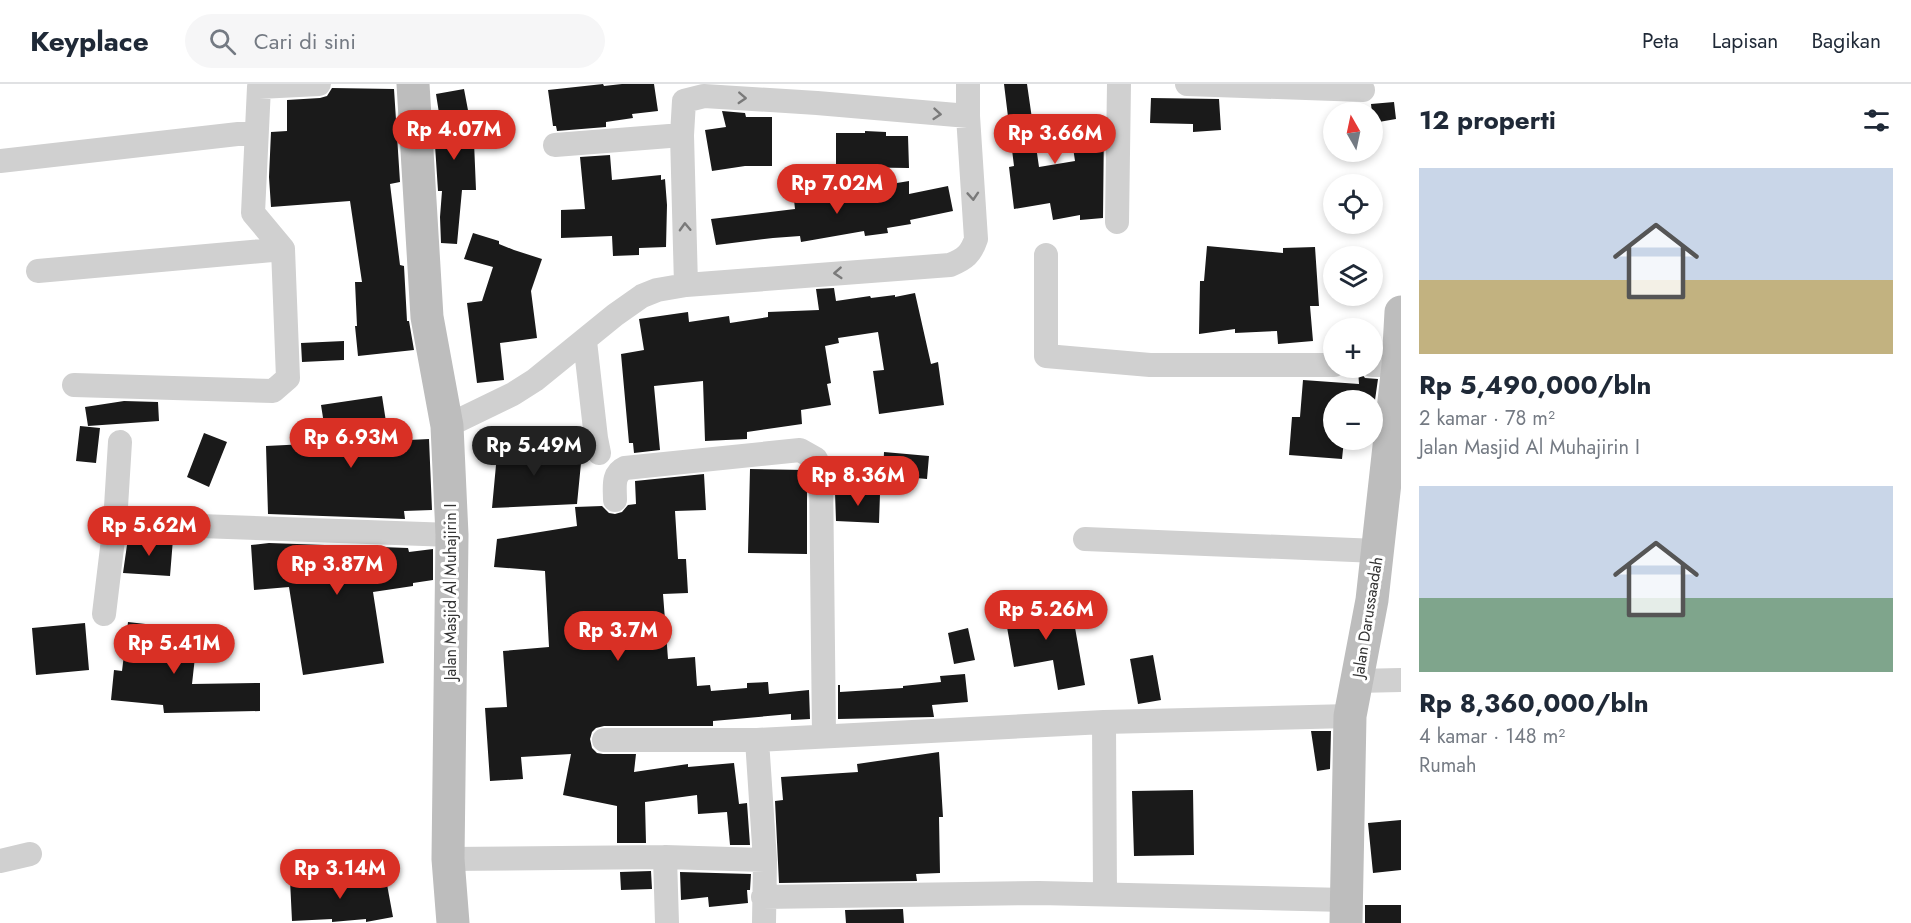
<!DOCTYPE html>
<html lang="id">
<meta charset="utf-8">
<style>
body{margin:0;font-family:Jost,sans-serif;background:#f6f6f7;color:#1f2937;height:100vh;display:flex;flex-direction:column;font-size:22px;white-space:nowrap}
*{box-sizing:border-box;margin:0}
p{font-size:20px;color:#747a83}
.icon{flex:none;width:33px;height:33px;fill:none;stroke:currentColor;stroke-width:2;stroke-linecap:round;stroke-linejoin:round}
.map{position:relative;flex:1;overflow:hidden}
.panel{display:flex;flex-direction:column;background:#fff;width:510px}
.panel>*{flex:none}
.needle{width:39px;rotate:351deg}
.buttons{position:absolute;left:1323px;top:18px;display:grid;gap:12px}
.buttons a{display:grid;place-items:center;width:60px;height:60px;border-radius:50%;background:#fff;box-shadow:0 3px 9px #0003;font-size:30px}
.price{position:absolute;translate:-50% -51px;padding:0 14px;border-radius:21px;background:#d93025;color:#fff;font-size:20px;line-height:39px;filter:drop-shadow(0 2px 3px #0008)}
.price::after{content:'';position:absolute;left:50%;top:36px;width:18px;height:14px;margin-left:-9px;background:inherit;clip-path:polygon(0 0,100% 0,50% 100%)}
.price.selected{background:#222;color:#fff}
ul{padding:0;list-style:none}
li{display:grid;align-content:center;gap:12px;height:318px;padding:0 18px}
li span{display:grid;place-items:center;height:186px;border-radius:0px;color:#555}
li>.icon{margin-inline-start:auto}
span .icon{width:108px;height:108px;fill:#fffc;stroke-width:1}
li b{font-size:26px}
h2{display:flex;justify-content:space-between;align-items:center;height:72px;padding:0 18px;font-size:26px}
header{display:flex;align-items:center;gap:36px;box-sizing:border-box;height:84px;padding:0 30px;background:#fff;border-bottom:2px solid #e0e1e3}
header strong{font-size:28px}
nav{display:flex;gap:33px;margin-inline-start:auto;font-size:21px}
.search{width:420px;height:54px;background:#f6f6f7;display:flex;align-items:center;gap:15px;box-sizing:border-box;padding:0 21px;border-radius:33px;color:#747a83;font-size:22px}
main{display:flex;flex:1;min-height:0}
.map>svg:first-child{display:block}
</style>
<header>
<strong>Keyplace</strong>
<div class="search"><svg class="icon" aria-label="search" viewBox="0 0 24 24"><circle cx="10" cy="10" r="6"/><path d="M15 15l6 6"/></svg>Cari di sini</div>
<nav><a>Peta</a><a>Lapisan</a><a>Bagikan</a></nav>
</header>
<main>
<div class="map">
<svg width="1401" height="839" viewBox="0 0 1401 839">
<rect width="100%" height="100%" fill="#fff"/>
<path fill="#1a1a1a" d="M603,0L604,2L622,0H654L658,27L632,30L633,34L606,38V43L557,47L556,42H553L548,6Z
M1004,0H1027L1039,83L1075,77L1070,43L1104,38L1103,134L1080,136V131L1053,136L1050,119L1014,125L1009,83L1014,82Z
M332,4L394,5L400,98L390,100L400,181L404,182L407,237H409L414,266L358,272L355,242H357L355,198H362L350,117L271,123L269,93L271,48L287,47V16L320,14L327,12Z
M464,5L474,58L476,106H462L457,160L441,159L440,133L442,107H438L435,61H444L436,10Z
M1151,14L1219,15L1221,46L1193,48V40L1150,39Z
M1394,18L1396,35L1373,39L1371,20Z
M722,27L745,29L746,33H772V82H745L712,87L705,46L726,43Z
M865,47L886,48V52H908L909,84L836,83V49H865Z
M610,71L612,96L661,91V96L665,95L667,121L666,163L639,164V171L613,172L612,152L561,154V126L585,125L580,73Z
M909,97V110L948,102L953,127L910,136L911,140L887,144L888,149L865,152L864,147L801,158L800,152L773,154L716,161L711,135L795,125L794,116Z
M473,149L499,157V160L514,166L542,175L531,207L537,254L500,259L504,296L477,299L467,219L482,217L493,183L464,175Z
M1207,162L1283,169V164L1315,163L1319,222H1310L1313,257L1278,260L1277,247L1235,249V245L1199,250L1200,197H1204Z
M834,204L836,217L870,212L871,214L895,211V213L915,209L931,280L938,278L944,321L879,330L873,287L884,286L878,248L838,254L839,259L825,262L831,299L827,300L831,321L801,326L802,340L747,348V355L705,357L703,297L654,302L660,366L634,369L633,359H629L621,270L644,266L639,235L688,228L689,238L729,232L730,239L768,233V228L819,226L816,205Z
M344,257V276L302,278L301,259Z
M1358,285L1365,294L1378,295L1375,316H1334V356H1344L1342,375L1289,371L1292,333H1300L1303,296L1359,300Z
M382,312L389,357L429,355L432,426L404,427L405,435L268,430L266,362L327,359L321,321Z
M124,317L158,318L159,337L88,342L85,323Z
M80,342L100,344L96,379L76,377Z
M204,349L227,358L209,403L187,393Z
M499,353L551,373L552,366L582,369L577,420L492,424L496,381L489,378Z
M884,368L929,372L927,395L883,391Z
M750,385L805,386L807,391V470L748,469Z
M704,390L706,426L675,427L678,475H686L688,509L663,510L668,575L695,573L697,602L710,601L711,607L747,604V599L768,598L769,610L809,606L810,635L791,636V630L713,637V642H604L596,644L592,648L590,655L592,664L597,669L603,670H636L634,688L688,680V683L734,679L739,720L747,719L750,761H730L727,728L698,730L697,711L645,718L646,759H617V722L563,711L571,670L521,673L523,695L490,697L485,624L507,623L503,567L549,563L545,487L494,483L497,455L577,442L575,423L602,422L609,429L615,430L622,428L628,421L636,420L635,397Z
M835,408L880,410L879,439L836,437Z
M128,454L173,455L170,492L123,489Z
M269,459L408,464L409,468L433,465V496L413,499V502L373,508L384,579L303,591L289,503L254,506L251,461Z
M1062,516L1066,533L1073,532L1085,601L1058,606L1053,576L1014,583L1004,526L1039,522Z
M128,538L198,546L192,600L260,599V627L164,629L163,621L111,616L114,586L122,587Z
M85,539L89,586L36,591L32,544Z
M968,544L975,576L954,580L948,549Z
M1153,571L1161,616L1138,620L1130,575Z
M965,590L968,618L932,621L934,633L838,635V601H840V608L903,604V602L941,598L940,592Z
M1311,647H1331L1330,685L1317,687Z
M939,668L943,733H939L940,789L916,790L917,797L779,799L775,717L783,716L781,693L858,688L857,680Z
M1193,706L1194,771L1134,772L1132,707Z
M1401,736V786L1373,789L1368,739Z
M651,787L652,805L621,806L620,788Z
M680,788L751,790L750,806H747L748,819L709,823L708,813L681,816Z
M323,795V799L386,795L393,833L366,838V835L332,838V835L292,837L290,796Z
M1365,821H1401V839H1365Z
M903,825L904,839H846L845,826Z"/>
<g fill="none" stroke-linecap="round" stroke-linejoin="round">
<path stroke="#d0d0d0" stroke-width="24" d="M1187,0L1363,6
M555,61L682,51
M0,77L256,48
M1117,138L1119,0
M1046,171V272L1150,281H1334
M38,187L283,165
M686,201L682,51L684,17L704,12L817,19L968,32
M585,257L596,354L599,369
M1372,281H1398
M74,301L273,307L288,294L283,165L253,129L259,3L319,0
M447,342L513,310L535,296L615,231L642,212L657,206L686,201L950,181C965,175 971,170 976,155L968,32V0
M615,416C615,403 612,390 625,384L800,366L816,375L821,388L824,651
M115,439L452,451
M1085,455L1377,467
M104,530L115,439L120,358
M1356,597L1401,596
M1104,638L1105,810
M604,656H757L1104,638L1350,632
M757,656L765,776L764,839
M665,773L667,839
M448,775L665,773L765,776
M0,777L30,770
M763,813L1039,809L1346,816"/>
<path stroke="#bdbdbd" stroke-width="33" d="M413,0L427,233L447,342L452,451L448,775L453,839
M1346,839L1350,632L1372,516L1398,281L1401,228"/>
</g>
<defs><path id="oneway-chevron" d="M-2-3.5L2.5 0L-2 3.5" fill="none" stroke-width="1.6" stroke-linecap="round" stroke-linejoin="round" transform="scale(1.5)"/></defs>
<g stroke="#7a7a7a">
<use href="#oneway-chevron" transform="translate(742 14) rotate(3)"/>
<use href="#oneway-chevron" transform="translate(937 30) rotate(5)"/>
<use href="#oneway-chevron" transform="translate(973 112) rotate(86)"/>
<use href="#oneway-chevron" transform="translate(685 143) rotate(-92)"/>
<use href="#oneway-chevron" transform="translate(838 189) rotate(176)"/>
</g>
<g text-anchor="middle" stroke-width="6" stroke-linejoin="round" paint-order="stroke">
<g font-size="16" fill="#333" stroke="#fff">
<text transform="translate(450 508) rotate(-90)" y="6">Jalan Masjid Al Muhajirin I</text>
<text transform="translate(1367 533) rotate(-81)" y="6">Jalan Darussaadah</text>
</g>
</g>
</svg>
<div class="buttons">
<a><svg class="needle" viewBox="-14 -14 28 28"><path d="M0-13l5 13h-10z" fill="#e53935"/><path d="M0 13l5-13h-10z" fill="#747a83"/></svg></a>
<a><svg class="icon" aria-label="locate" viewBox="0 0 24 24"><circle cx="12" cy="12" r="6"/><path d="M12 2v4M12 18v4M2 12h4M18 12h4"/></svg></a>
<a><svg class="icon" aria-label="layers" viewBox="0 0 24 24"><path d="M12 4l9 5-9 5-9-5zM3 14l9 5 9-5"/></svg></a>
<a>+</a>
<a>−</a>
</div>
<b class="price" style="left:454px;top:77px">Rp 4.07M</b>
<b class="price" style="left:1055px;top:81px">Rp 3.66M</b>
<b class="price" style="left:837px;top:131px">Rp 7.02M</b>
<b class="price" style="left:351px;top:385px">Rp 6.93M</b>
<b class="price selected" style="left:534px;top:393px">Rp 5.49M</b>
<b class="price" style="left:858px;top:423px">Rp 8.36M</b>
<b class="price" style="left:149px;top:473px">Rp 5.62M</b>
<b class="price" style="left:337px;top:512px">Rp 3.87M</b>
<b class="price" style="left:1046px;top:557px">Rp 5.26M</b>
<b class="price" style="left:618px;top:578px">Rp 3.7M</b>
<b class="price" style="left:174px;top:591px">Rp 5.41M</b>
<b class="price" style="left:340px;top:816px">Rp 3.14M</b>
</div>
<section class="panel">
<h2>12 properti<svg class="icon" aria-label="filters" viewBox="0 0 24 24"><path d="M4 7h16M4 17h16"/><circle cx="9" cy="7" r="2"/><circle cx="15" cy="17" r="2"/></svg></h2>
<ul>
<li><span style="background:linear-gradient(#c9d6e8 60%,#c2b280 0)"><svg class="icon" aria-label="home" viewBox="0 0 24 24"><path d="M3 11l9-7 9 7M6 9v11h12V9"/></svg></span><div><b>Rp 5,490,000/bln</b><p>2 kamar · 78 m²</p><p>Jalan Masjid Al Muhajirin I</p></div></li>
<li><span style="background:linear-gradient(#c9d6e8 60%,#7fa58c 0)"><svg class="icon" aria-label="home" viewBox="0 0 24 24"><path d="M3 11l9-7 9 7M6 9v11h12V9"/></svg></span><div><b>Rp 8,360,000/bln</b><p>4 kamar · 148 m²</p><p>Rumah</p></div></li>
</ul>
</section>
</main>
